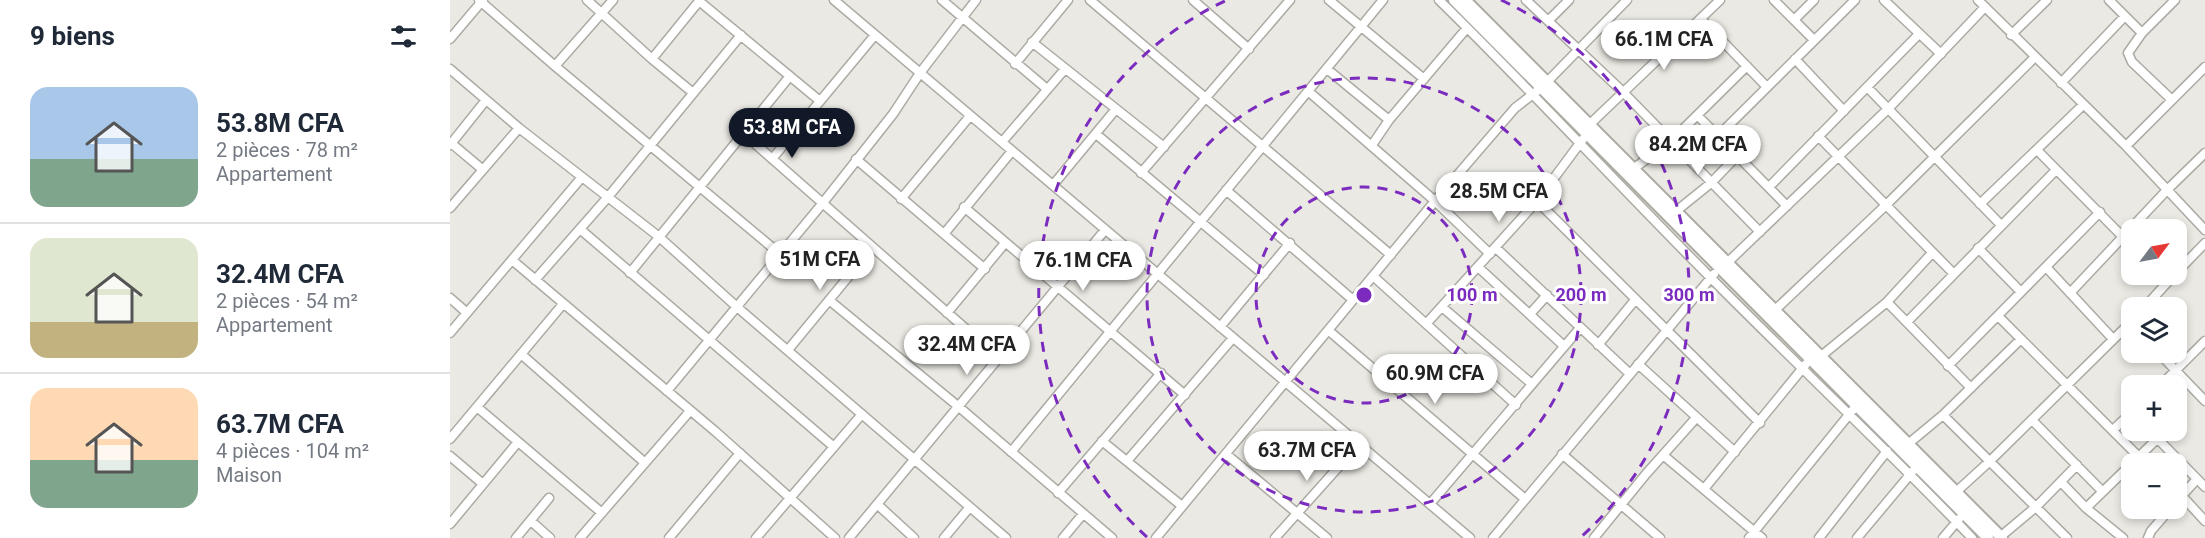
<!DOCTYPE html>
<html lang="fr">
<meta charset="utf-8">
<style>
body{margin:0;font-family:Roboto,sans-serif;background:#f6f6f7;color:#1f2937;height:100vh;display:flex;flex-direction:column;font-size:22px;white-space:nowrap}
*{box-sizing:border-box;margin:0}
p{font-size:20px;color:#747a83}
.icon{flex:none;width:33px;height:33px;fill:none;stroke:currentColor;stroke-width:2;stroke-linecap:round;stroke-linejoin:round}
.map{position:relative;flex:1;overflow:hidden}
.side{display:flex;flex-direction:column;background:#fff;width:450px}
.side>*{flex:none}
.needle{width:39px;rotate:58deg}
.fabs{position:absolute;left:1671px;top:219px;display:grid;gap:12px}
.fabs a{display:grid;place-items:center;width:66px;height:66px;border-radius:12px;background:#fff;box-shadow:0 3px 9px #0003;font-size:30px}
.price{position:absolute;translate:-50% -51px;padding:0 14px;border-radius:21px;background:#fff;color:#222;font-size:20px;line-height:39px;filter:drop-shadow(0 2px 3px #0008)}
.price::after{content:'';position:absolute;left:50%;top:36px;width:18px;height:14px;margin-left:-9px;background:inherit;clip-path:polygon(0 0,100% 0,50% 100%)}
.price.selected{background:#111827;color:#fff}
ul{padding:0;list-style:none}
li{display:flex;align-items:center;gap:18px;height:150px;padding:0 30px}
li+li{border-top:2px solid #e0e1e3}
li span{display:grid;place-items:center;flex:none;width:168px;height:120px;border-radius:18px;color:#555}
li>.icon{margin-inline-start:auto}
span .icon{width:72px;height:72px;fill:#fffc;stroke-width:1}
li b{font-size:26px}
h2{display:flex;justify-content:space-between;align-items:center;height:72px;padding:0 30px;font-size:26px}
main{display:flex;flex:1;min-height:0}
.map>svg:first-child{display:block}
</style>
<main>
<section class="side">
<h2>9 biens<svg class="icon" aria-label="filters" viewBox="0 0 24 24"><path d="M4 7h16M4 17h16"/><circle cx="9" cy="7" r="2"/><circle cx="15" cy="17" r="2"/></svg></h2>
<ul>
<li><span style="background:linear-gradient(#a9c7e8 60%,#7fa58c 0)"><svg class="icon" aria-label="home" viewBox="0 0 24 24"><path d="M3 11l9-7 9 7M6 9v11h12V9"/></svg></span><div><b>53.8M CFA</b><p>2 pièces · 78 m²</p><p>Appartement</p></div></li>
<li><span style="background:linear-gradient(#dfe7d0 70%,#c2b280 0)"><svg class="icon" aria-label="home" viewBox="0 0 24 24"><path d="M3 11l9-7 9 7M6 9v11h12V9"/></svg></span><div><b>32.4M CFA</b><p>2 pièces · 54 m²</p><p>Appartement</p></div></li>
<li><span style="background:linear-gradient(#ffd9b3 60%,#7fa58c 0)"><svg class="icon" aria-label="home" viewBox="0 0 24 24"><path d="M3 11l9-7 9 7M6 9v11h12V9"/></svg></span><div><b>63.7M CFA</b><p>4 pièces · 104 m²</p><p>Maison</p></div></li>
</ul>
</section>
<div class="map">
<svg width="1755" height="538" viewBox="0 0 1755 538">
<rect width="100%" height="100%" fill="#ebe9e3"/>
<g fill="none" stroke-linecap="round" stroke-linejoin="round">
<g stroke="#acaaa3" stroke-width="11">
<path id="minor" d="M29,0L105,66L330,254
M137,0L202,59L242,92
M384,0L1020,538
M492,0L597,89
M640,0L941,255
M743,0L799,49
M879,0L974,79
M989,0C1082,91 1170,187 1262,279C1348,366 1437,449 1522,538
M1076,0L1172,91L1310,232
M1324,0L1364,40
M1434,0L1491,54
M1528,0L1676,146L1755,230
M1659,0L1692,33
M249,1L370,101
M1251,19L1316,86
M1344,20L1364,0
M1098,21L1119,0
M1561,35L1597,0
M0,39L33,0
M582,42L714,147
M202,59L250,0
M1345,59L1394,111
M565,64L618,0
M105,66L163,0
M0,69L69,128L208,236L287,307L556,538
M877,69L939,120
M1096,83L1177,0
M1611,83L1675,16
M1417,87L1551,225
M858,91L985,201L1040,254
M1721,99L1682,62L1678,53L1692,33L1725,0
M1248,116L1337,206
M1139,125L1270,0
M294,134L549,358
M646,134L814,275
M1268,136L1405,0
M1368,136L1503,273
M552,142L615,69
M1,143L32,169
M0,145L36,100
M922,145L939,120L1017,28
M1676,146L1755,67
M1587,150L1672,236
M322,159L425,35
M406,159L535,269
M1183,169L1221,141L1297,66
M691,173L840,0
M603,185L666,109
M1319,187L1469,34
M776,190L903,300
M451,199L520,116
M1087,201L1310,423
M1530,204L1633,105
M514,207L735,395
M0,208L69,128
M1225,212L1261,183L1287,156
M130,229L384,447
M494,234L562,151
M1046,248L1180,374
M1528,248L1571,292
M62,260L266,432L385,538
M1277,263L1439,108L1535,7
M1028,267L1114,346
M1596,267L1663,339
M180,273L340,76
M1726,273L1755,243
M923,276L1066,405
M85,280L158,197L291,35
M1620,293L1717,190L1755,153
M0,298L16,312
M379,300L509,407L662,538
M1437,302L1521,388
M992,307L1082,384
M1694,308L1725,274
M1325,310L1435,206L1584,58
M497,313L555,243
M1080,314L1097,295
M1548,316L1688,456
M1457,322L1606,170
M976,324L1087,201L1133,139
M770,327L840,243
M878,330L1075,499
M0,333L132,177
M1148,345L1185,300
M338,350L422,248
M1708,352L1755,401
M71,354L194,462
M1370,357L1437,302L1482,253
M1188,364L1285,452
M1498,366L1650,212
M1710,386L1755,341
M217,391L372,204L443,114L470,73L526,0
M27,407L152,513
M1493,415L1617,538
M1582,420L1652,491
M1663,430L1682,412
M1699,430L1755,487
M0,439L113,304
M652,441L732,506
M1458,444L1493,415L1571,339
M561,452L933,0
M776,454L877,538
M1112,454L1210,538
M1213,455L1312,538
M0,456L33,484
M677,461L783,338
M1611,482L1636,508L1673,538
M1254,489L1356,364
M1506,492L1540,461L1682,321
M608,493L711,373
M1732,496L1755,521
M1726,502L1747,479
M980,504L1130,328
M428,505L464,538
M1636,508L1707,439
M81,521L100,538
M0,524L68,442
M1550,537L1587,506L1627,465
M66,538L99,498
M130,538L240,411
M219,538L290,453
M306,538L412,414
M399,538L655,230
M494,538L519,508
M613,538L633,514
M706,538L985,201L1065,108L1087,91
M825,538L909,444
M1043,538L1264,274
M1144,538L1196,474L1246,418
M1299,538L1406,406
M1369,538L1437,451
M1407,538L1463,471
M1493,538L1509,519
M1698,538L1701,531L1721,508"/>
</g>
<g stroke="#acaaa3" stroke-width="14">
<path id="major" d="M1004,0L1538,538
M1015,0L1552,538"/>
</g>
<use href="#minor" stroke="#fff" stroke-width="8"/>
<use href="#major" stroke="#fff" stroke-width="10"/>
</g>
<g fill="none" stroke="#7b2cbf" stroke-width="3" stroke-dasharray="10 8">
<circle cx="914" cy="295" r="108"/>
<circle cx="914" cy="295" r="217"/>
<path d="M697 537A325 325 0 0 1 777 0M1051 0A325 325 0 0 1 1131 537"/>
</g>
<circle cx="914" cy="295" r="9" fill="#7b2cbf" stroke="#fff" stroke-width="3"/>
<g font-size="18" text-anchor="middle" font-weight="bold" fill="#7b2cbf" stroke="#fff" stroke-width="6" stroke-linejoin="round" paint-order="stroke">
<text x="1022" y="301">100 m</text>
<text x="1131" y="301">200 m</text>
<text x="1239" y="301">300 m</text>
</g>
</svg>
<div class="fabs">
<a><svg class="needle" viewBox="-14 -14 28 28"><path d="M0-13l5 13h-10z" fill="#e53935"/><path d="M0 13l5-13h-10z" fill="#747a83"/></svg></a>
<a><svg class="icon" aria-label="layers" viewBox="0 0 24 24"><path d="M12 4l9 5-9 5-9-5zM3 14l9 5 9-5"/></svg></a>
<a>+</a>
<a>−</a>
</div>
<b class="price" style="left:1214px;top:71px">66.1M CFA</b>
<b class="price selected" style="left:342px;top:159px">53.8M CFA</b>
<b class="price" style="left:1248px;top:176px">84.2M CFA</b>
<b class="price" style="left:1049px;top:223px">28.5M CFA</b>
<b class="price" style="left:370px;top:291px">51M CFA</b>
<b class="price" style="left:633px;top:292px">76.1M CFA</b>
<b class="price" style="left:517px;top:376px">32.4M CFA</b>
<b class="price" style="left:985px;top:405px">60.9M CFA</b>
<b class="price" style="left:857px;top:482px">63.7M CFA</b>
</div>
</main>
